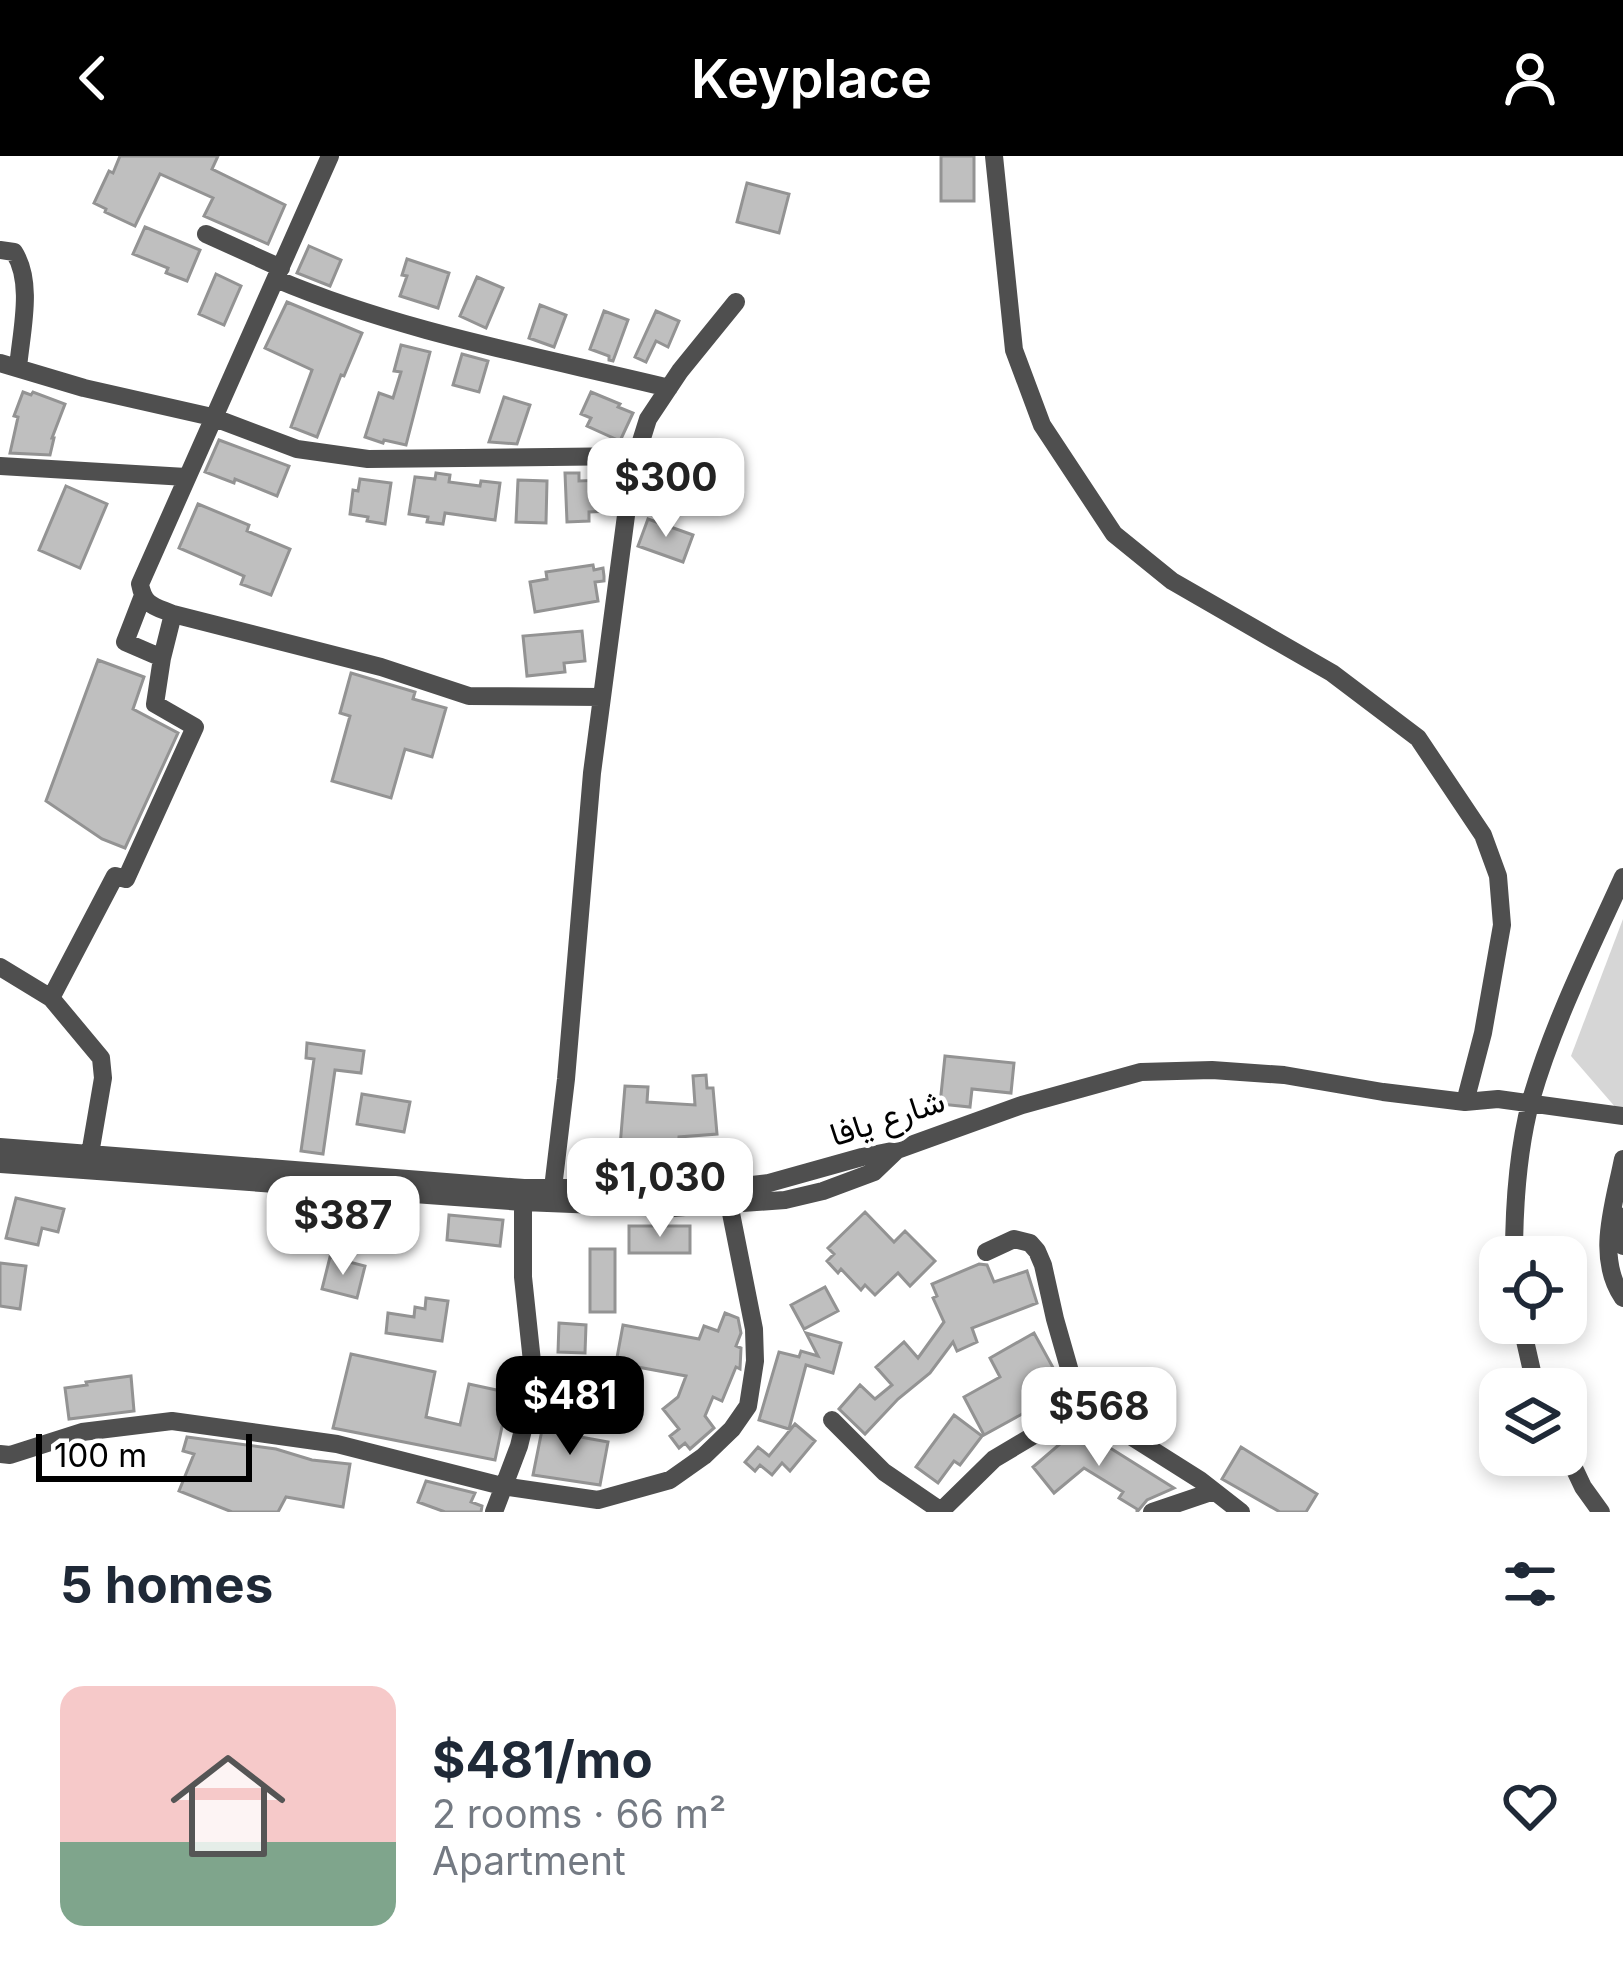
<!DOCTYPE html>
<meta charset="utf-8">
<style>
body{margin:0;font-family:Inter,Vazirmatn,sans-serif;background:#f2f2f3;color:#1f2937;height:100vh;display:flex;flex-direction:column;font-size:45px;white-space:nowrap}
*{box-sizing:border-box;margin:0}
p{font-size:39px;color:#747a83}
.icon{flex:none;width:66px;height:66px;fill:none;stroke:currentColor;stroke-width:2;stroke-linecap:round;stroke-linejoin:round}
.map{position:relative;height:1356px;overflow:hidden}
.details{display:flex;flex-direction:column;background:#fff;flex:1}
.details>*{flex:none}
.fabs{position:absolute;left:1479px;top:1080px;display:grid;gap:24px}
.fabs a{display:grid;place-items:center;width:108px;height:108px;border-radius:24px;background:#fff;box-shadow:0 6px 18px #0003;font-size:60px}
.scale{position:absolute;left:36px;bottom:30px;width:216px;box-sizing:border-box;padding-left:12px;border:6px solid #000;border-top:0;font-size:33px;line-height:42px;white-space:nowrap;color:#000;-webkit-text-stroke:9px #fff;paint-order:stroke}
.price{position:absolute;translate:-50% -102px;padding:0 27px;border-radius:24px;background:#fff;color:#222;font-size:39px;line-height:78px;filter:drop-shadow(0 3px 6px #0008)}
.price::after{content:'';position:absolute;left:50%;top:72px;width:36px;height:27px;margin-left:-18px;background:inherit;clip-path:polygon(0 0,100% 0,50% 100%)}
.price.on{background:#000;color:#fff}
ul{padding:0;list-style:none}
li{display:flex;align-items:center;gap:36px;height:300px;padding:0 60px}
li span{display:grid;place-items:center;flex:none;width:336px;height:240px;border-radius:24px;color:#555}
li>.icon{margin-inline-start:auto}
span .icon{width:144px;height:144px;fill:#fffc;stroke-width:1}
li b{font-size:51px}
h2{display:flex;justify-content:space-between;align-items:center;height:144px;padding:0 60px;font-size:51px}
header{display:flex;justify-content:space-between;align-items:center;height:156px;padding:0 60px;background:#000;color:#fff;font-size:54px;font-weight:600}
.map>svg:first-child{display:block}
</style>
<header><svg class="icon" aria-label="back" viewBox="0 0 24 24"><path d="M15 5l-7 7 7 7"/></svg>Keyplace<svg class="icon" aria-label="person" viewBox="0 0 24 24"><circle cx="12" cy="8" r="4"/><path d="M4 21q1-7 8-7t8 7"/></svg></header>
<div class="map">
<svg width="1623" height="1356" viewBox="0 0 1623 1356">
<rect width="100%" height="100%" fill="#fff"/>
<path fill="#d6d6d6" d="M1623,763V960L1571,900Z"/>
<path fill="#bfbfbf" stroke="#939393" stroke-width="3" d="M120,0H218L212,13L285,49L268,88L204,60L213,42L160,18L135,70L105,56L106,53L94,47L109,15L113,17Z
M941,0H974V45H941Z
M747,27L789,38L779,77L737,66Z
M145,71L200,94L187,125L166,117L168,112L133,98Z
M309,90L341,104L330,130L297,117Z
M407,103L449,117L438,152L400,140L407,120L402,119Z
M216,118L241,130L224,169L199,158Z
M477,121L503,132L486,172L460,160Z
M287,146L362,177L344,220L341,219L317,281L291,271L312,214L265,192Z
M540,149L566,159L554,191L529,182Z
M604,155L628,164L613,205L609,204V200L590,193Z
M656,155L679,165L668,191L656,185L646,206L635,201Z
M401,189L430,196L406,289L384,284L383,287L365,281L379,237L393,242L401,216L394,215Z
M462,198L488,205L479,236L453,229Z
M23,236L31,239L33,236L65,248L52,282H54L50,299L10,297L18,261L14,260Z
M591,236L620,248L618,251L633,257L620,285L587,270L591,262L581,258Z
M504,241L530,249L517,288L489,286Z
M219,284L289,310L277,340L235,323L234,327L205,316Z
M436,317L450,319L449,326L480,330L481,325L500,327L495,364L445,357L443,368L427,366L428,361L409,358L415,321L435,323Z
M565,317H579V325L603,324V337L610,336V355L589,356V365L567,366Z
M360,323L391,327L385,368L367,365L368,361L350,358L353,334L358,335Z
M518,324L547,325L546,367L516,366Z
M66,330L107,348L80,412L39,394Z
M198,348L249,369L247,375L290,393L271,439L241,428L244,420L179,392Z
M648,363L693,379L683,406L638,390Z
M593,409L594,414L603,412L604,420V425L595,426L598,445L535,456L530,426L547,423L546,416Z
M582,475L585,505L564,507L565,516L527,520L523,480Z
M98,504L144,521L133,553L178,577L125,692L102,683L46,645Z
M351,517L415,536L413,543L446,552L432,601L405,593L391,642L332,625L350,560L340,557Z
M307,887L364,895L361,917L335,914L323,998L301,995L314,903L306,902Z
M945,900L1014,907L1011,937L972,933L970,951L940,948Z
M706,919L707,932H713L717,978L679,981L677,1008L619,1003L625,930L648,931L647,946L695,949L693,920Z
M362,938L410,946L404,976L357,968Z
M16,1042L64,1053L58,1076L42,1072L38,1089L6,1082Z
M865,1056L894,1086L905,1075L935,1105L910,1130L898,1117L875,1139L865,1129L861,1134L841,1113L838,1117L827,1105L834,1098L828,1092Z
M449,1059L503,1064L500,1090L447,1084Z
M629,1070H690V1097H629Z
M590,1093H615V1156H590Z
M330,1101L365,1110L357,1142L322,1133Z
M0,1107L26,1110L20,1153L0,1150Z
M979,1108L987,1109L994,1126L1027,1115L1037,1147L972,1172L977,1186L957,1195L953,1186L930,1217L898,1243L865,1278L839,1253L860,1229L875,1243L892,1229L876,1211L904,1186L918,1202L944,1166L933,1142L937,1140L932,1128Z
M825,1131L838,1155L804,1173L791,1149Z
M426,1142L448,1145L442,1185L386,1177L388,1157L414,1161L415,1151L425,1153Z
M725,1157L738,1162L741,1177L736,1190L741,1192L740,1213L736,1211L722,1245L713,1241L705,1260L714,1272L690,1293L685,1287L679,1292L670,1280L679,1273L663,1253L678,1241L686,1220L616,1207L623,1169L699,1183L704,1170L718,1175Z
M559,1167L586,1169L585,1197L558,1196Z
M806,1177L841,1187L833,1217L806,1209L789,1273L759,1264L779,1196L799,1201L801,1195L818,1200Z
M1034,1177L1056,1217L1062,1236L984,1279L964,1241L1000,1221L990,1202Z
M351,1198L435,1216L426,1261L460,1269L469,1228L501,1235L500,1240L508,1242L495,1304L333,1272Z
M131,1220L134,1255L69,1263L65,1232L87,1229L86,1226Z
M954,1259L982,1280L960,1309L954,1305L938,1327L916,1311Z
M795,1268L815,1285L790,1315L782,1307L772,1319L760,1309L755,1315L745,1306L758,1291L769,1300Z
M542,1274L608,1286L600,1329L533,1319Z
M1075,1275H1083L1174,1332L1147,1344L1137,1356V1353L1119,1342L1123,1336L1084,1312L1054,1337L1033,1311Z
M187,1281L276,1293L312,1304L350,1308L343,1351L286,1341L278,1356H232L179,1335L194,1298L183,1295Z
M1241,1291L1317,1338L1306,1356H1280L1222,1323Z
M426,1325L475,1337L471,1346L482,1350L481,1356H445L418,1346Z"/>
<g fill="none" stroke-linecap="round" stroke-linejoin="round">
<path stroke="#4f4f4f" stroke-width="18" d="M330,0L140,428C144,450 154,450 173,458L381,511L469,540L602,541
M994,0L1014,194L1042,269L1114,378L1172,425L1332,517L1418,582L1483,679L1498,720L1502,769L1483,877L1465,946
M206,78L281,112
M0,94L14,96C34,127 21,176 18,212
M276,123C401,176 537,200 669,232
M0,207L84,232L212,261L297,293L368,303L636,300
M0,310L186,321
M142,442L125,486L162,502L173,458
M0,811L51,842L101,902L103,922L90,998
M51,842L115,720L126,723L195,571L155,548L162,502
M0,991L524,1032H726L769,1027L862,1001L897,994L1022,949L1141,916L1212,914L1284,919L1383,936L1465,946L1498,943L1623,960
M1623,1003C1614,1049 1595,1101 1623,1142
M0,1008L523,1046L671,1052L785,1044L823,1035L874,1016L897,994
M553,1032L566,923L592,617L632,314L648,263L680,215L736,146
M1616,1058L1623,1090
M986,1096L1014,1083L1030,1087L1037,1095L1043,1109L1055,1163L1083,1261
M1514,1101C1514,1051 1518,993 1531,944C1553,867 1590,794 1623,721
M1521,1167L1536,1233
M832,1264L884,1316L941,1355
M1566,1295L1583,1331L1601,1356
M0,1298L10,1299L82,1276L172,1265L337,1288L502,1330L598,1344L670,1324L704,1300L732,1273L748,1250L755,1205L754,1173L726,1032
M494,1356L519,1290L530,1245L533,1215L523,1121V1046
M940,1356L994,1303L1051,1269L1073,1261L1105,1264L1200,1324L1241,1356
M1152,1356L1214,1335"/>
</g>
<g text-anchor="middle" stroke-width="9" stroke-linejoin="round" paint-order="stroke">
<g font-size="33" fill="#000" stroke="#fff">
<text transform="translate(887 961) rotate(-18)" y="12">شارع يافا</text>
</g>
</g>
</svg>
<div class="fabs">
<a><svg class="icon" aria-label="locate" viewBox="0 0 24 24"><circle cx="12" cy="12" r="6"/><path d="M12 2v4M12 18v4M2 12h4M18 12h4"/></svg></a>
<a><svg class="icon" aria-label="layers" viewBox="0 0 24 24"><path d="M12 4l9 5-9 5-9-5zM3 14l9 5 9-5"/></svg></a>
</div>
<div class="scale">100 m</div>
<b class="price" style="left:666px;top:384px">$300</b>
<b class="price" style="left:660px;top:1084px">$1,030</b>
<b class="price" style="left:343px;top:1122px">$387</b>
<b class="price on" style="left:570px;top:1302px">$481</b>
<b class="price" style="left:1099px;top:1313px">$568</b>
</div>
<section class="details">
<h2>5 homes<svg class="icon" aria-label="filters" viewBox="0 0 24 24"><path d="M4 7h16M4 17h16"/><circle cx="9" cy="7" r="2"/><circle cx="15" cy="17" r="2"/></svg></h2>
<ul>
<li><span style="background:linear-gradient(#f6c9c9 65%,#7fa58c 0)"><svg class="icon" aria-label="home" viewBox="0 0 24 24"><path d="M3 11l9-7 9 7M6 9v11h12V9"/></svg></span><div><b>$481/mo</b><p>2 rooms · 66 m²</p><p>Apartment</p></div><svg class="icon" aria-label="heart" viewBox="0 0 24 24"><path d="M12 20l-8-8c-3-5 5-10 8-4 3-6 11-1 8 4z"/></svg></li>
</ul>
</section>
